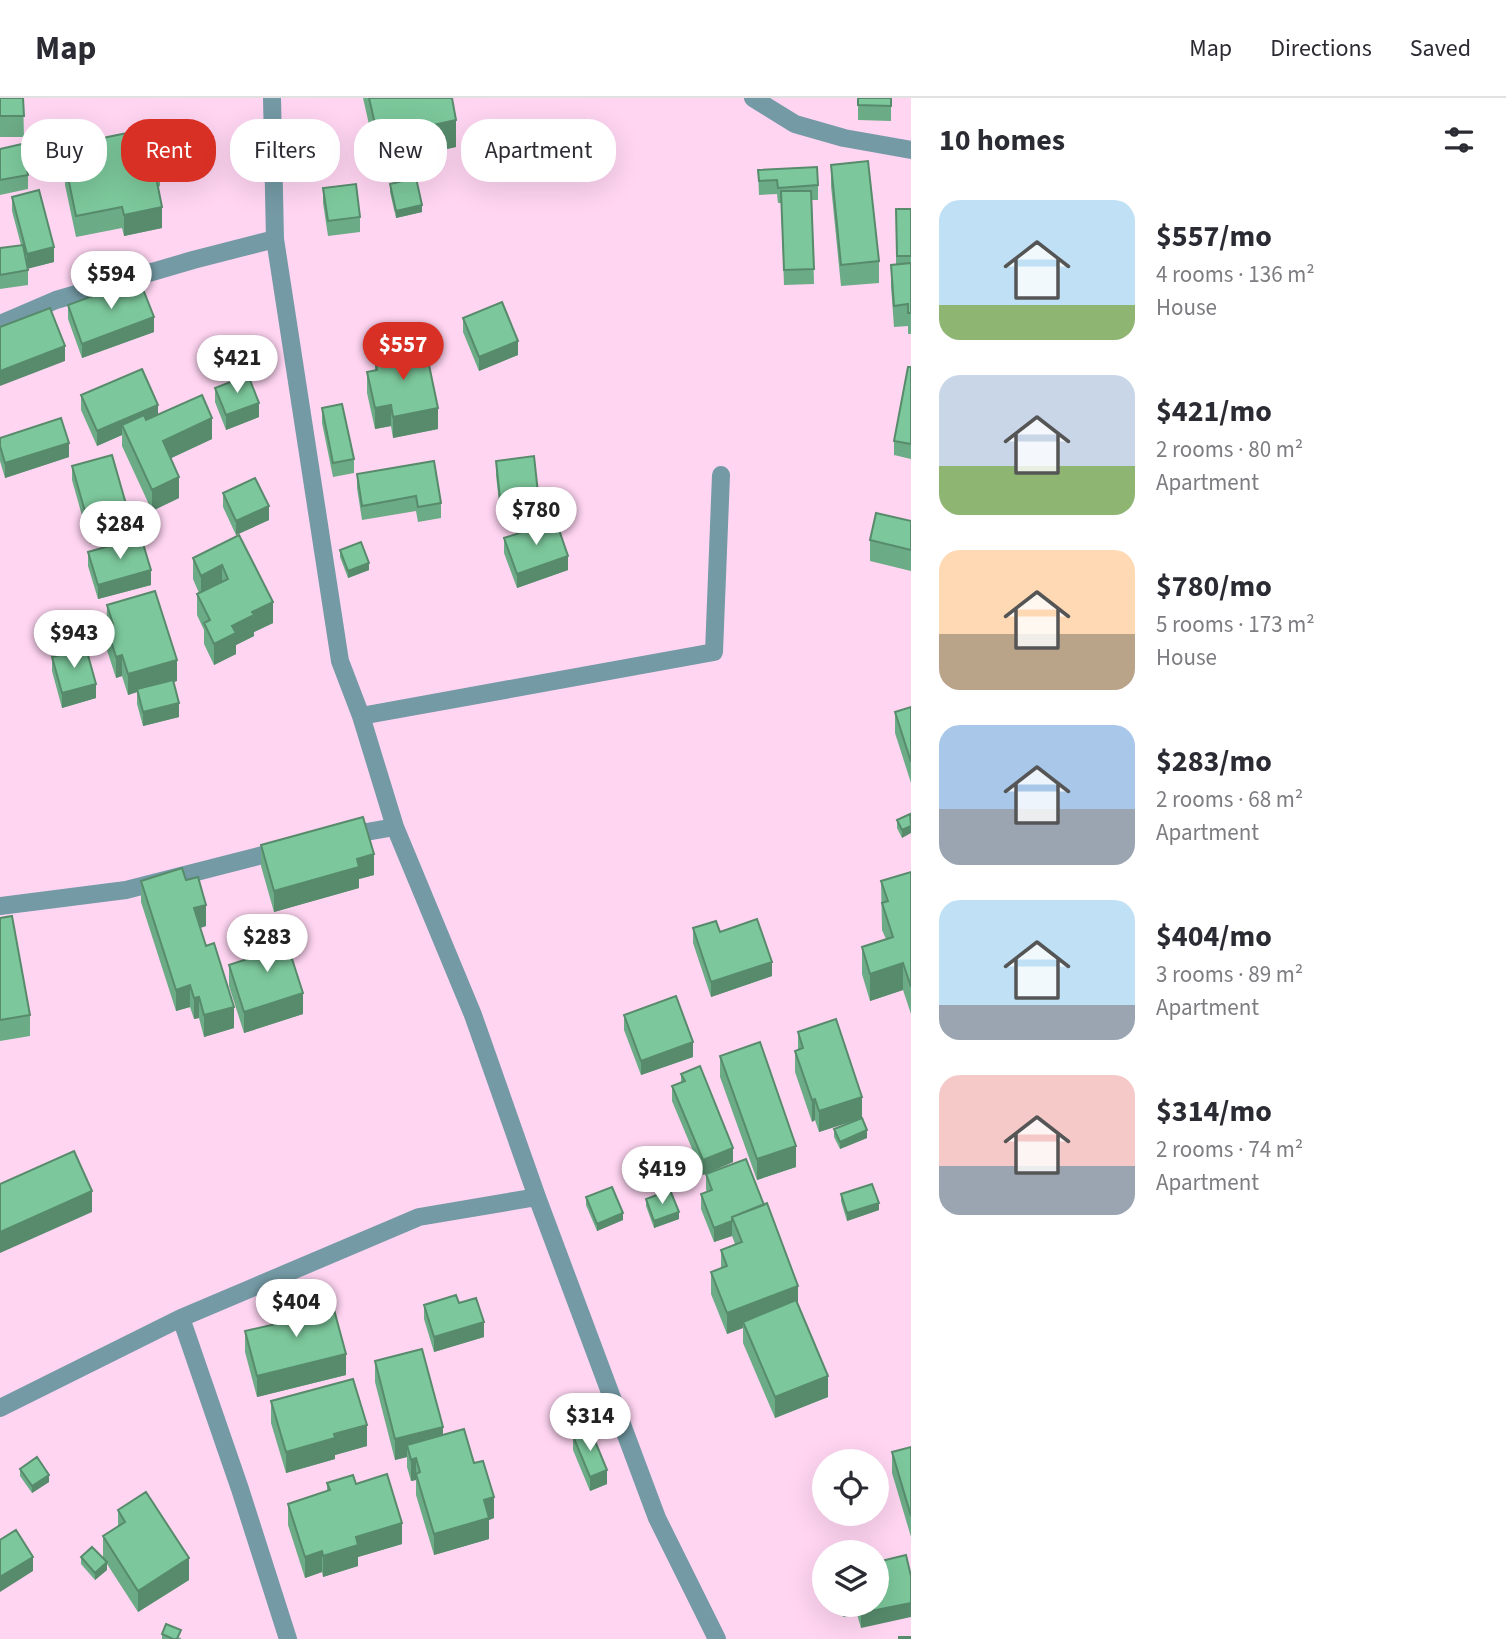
<!DOCTYPE html>
<meta charset="utf-8">
<style>
body{margin:0;font-family:"Source Sans 3",sans-serif;background:#f2f2f3;color:#2b2b33;height:100vh;display:flex;flex-direction:column;font-size:26px;white-space:nowrap}
*{box-sizing:border-box;margin:0}
p{font-size:23px;color:#7c7c81}
.icon{flex:none;width:38px;height:38px;fill:none;stroke:currentColor;stroke-width:2;stroke-linecap:round;stroke-linejoin:round}
.map{position:relative;flex:1;overflow:hidden}
.drawer{display:flex;flex-direction:column;background:#fff;width:595px}
.drawer>*{flex:none}
.banner{position:absolute;left:21px;top:21px;width:665px;height:63px;display:flex;gap:14px}
.tools{position:absolute;left:812px;top:1351px;display:grid;gap:14px}
.tools a{display:grid;place-items:center;width:77px;height:77px;border-radius:50%;background:#fff;box-shadow:0 7px 28px #0002;font-size:35px}
.price{position:absolute;translate:-50% -60px;padding:0 16px;border-radius:24px;background:#fff;color:#222;font-size:23px;line-height:46px;filter:drop-shadow(0 2px 4px #0008)}
.price::after{content:'';position:absolute;left:50%;top:42px;width:21px;height:16px;margin-left:-10px;background:inherit;clip-path:polygon(0 0,100% 0,50% 100%)}
.price.selected{background:#d93025;color:#fff}
ul{padding:0;list-style:none}
li{display:flex;align-items:center;gap:21px;height:175px;padding:0 28px}
li span{display:grid;place-items:center;flex:none;width:196px;height:140px;border-radius:21px;color:#555}
li>.icon{margin-inline-start:auto}
span .icon{width:84px;height:84px;fill:#fffc;stroke-width:1}
li b{font-size:30px}
h2{display:flex;justify-content:space-between;align-items:center;height:84px;padding:0 28px;font-size:30px}
.chip{padding:0 24px;border-radius:28px;background:#fff;box-shadow:0 7px 28px #0002;font-size:24px;line-height:63px}
.chip.selected{background:#d93025;color:#fff}
header{display:flex;align-items:center;gap:42px;box-sizing:border-box;height:98px;padding:0 35px;background:#fff;border-bottom:2px solid #e1e1e2}
header strong{font-size:33px}
nav{display:flex;gap:38px;margin-inline-start:auto;font-size:24px}
main{display:flex;flex:1;min-height:0}
.map>svg:first-child{display:block}
</style>
<header>
<strong>Map</strong>
<nav><a>Map</a><a>Directions</a><a>Saved</a></nav>
</header>
<main>
<div class="map">
<svg width="911" height="1541" viewBox="0 0 911 1541">
<rect width="100%" height="100%" fill="#ffd5f2"/>
<g fill="none" stroke-linecap="round" stroke-linejoin="round">
<path stroke="#749aa5" stroke-width="18" d="M272,0L275,141L340,563L361,618L395,729L473,917L537,1099L657,1420L717,1541
M753,0L795,26L844,40L911,52
M0,226L56,202L193,162L275,141
M361,618L714,554L721,377
M343,738L395,729
M0,808L126,792L282,752
M181,1220L240,1391L288,1541
M0,1310L181,1220L419,1119L537,1099"/>
</g>
<path fill="#6bab85" d="M0,0H23L24,39H0Z
M363,0H452L456,49L378,66Z
M858,0H891V23L858,22Z
M68,47L160,67V88L158,89L162,130L124,138L122,130L76,139L65,87V65H68Z
M0,51L28,77V91L0,97Z
M831,67L879,163V185L841,188L831,88Z
M758,72L818,87V102H812L814,186L784,187L781,105H778L777,96L759,97Z
M390,86L422,114L396,120L390,94Z
M323,90L360,119V134L328,138L323,105Z
M12,99L54,164L28,170V187L0,191V150L21,147L12,113Z
M896,111H911V236H908V228L894,229L891,188V167L896,166Z
M68,207L154,234L82,260L68,221Z
M463,220L518,257L479,273L463,234Z
M375,258L438,331L393,340L391,328L375,331L367,295V274L375,272Z
M911,269V361L894,357V343Z
M215,290L259,319L226,332L215,304Z
M81,297L158,317L212,341L171,360L179,400L152,413L122,348V337L97,348L81,312Z
M322,310L354,361V375L333,379L322,325Z
M0,340L69,359L5,380L0,363Z
M496,363L538,395V410L500,414L496,377Z
M72,368L130,434L90,446L72,382Z
M357,376L441,405V420L418,424L416,413L362,422L357,390Z
M223,395L269,422L236,437L223,409Z
M911,422V473L870,463V442Z
M239,437L273,525L254,534V538L236,547V556L214,567L204,546V532L197,517V496L199,495L193,481V460Z
M504,440L568,472L517,490L504,455Z
M340,452L369,472L348,480L340,459Z
M88,454L151,487L98,501L88,468Z
M107,507L177,583L174,584L179,619L143,628L137,606V594L128,597L122,578L116,580L106,549Z
M52,559L96,600L62,610L52,573Z
M911,609V685L895,635V614Z
M910,716L902,740L897,730V722Z
M261,747L374,777L359,781V790L274,814L261,768Z
M911,774V916L903,892L870,903L862,876V849L886,841L882,832L881,783Z
M186,782L206,828L200,830L234,930L204,939L199,920L194,921L190,909L176,913L141,804V783Z
M0,820L30,917V938L0,943Z
M693,830L720,834L772,878L711,899L693,845Z
M255,841L303,916L244,935L229,888V867L255,858Z
M624,917L693,959L641,977L624,932Z
M798,934L862,1020L867,1040L840,1051L834,1039V1031L856,1022L819,1034L815,1022L812,1024L795,974V953L798,952Z
M720,958L796,1069L757,1082L720,979Z
M681,976L733,1064L703,1077L672,1003V988L681,985Z
M706,1076L798,1207L828,1299L775,1320L743,1245V1230L727,1236L711,1196V1174L721,1171V1152L735,1146L732,1138L714,1144L701,1111V1096L707,1094L706,1091Z
M841,1096L879,1112L847,1123L841,1103Z
M586,1099L623,1122L597,1133L586,1107Z
M646,1101L679,1121L654,1130L646,1108Z
M459,1205L484,1239L434,1254L424,1221V1207Z
M286,1209L314,1212L346,1277L257,1299L245,1254V1233L274,1226V1219L286,1216Z
M375,1263L443,1337L474,1365L494,1420L489,1422V1441L434,1457L416,1397V1382L411,1383L407,1369V1359L395,1362L375,1284Z
M271,1303L367,1348L335,1357V1361L286,1375L271,1325Z
M573,1338L607,1386L590,1393L573,1352Z
M911,1349V1439L892,1375V1354Z
M20,1371L49,1384L32,1395L20,1378Z
M327,1385L356,1386L402,1446L358,1459V1468L323,1479L322,1474L305,1480L288,1427V1406L327,1393Z
M118,1412L189,1482L138,1514L107,1466V1472L95,1482L81,1466V1459H103V1438L118,1429Z
M840,1507H877L861,1530L857,1516L843,1519Z
M162,1536L181,1540V1541H162Z"/>
<path fill="#578b6c" d="M456,22V49L378,66V39Z
M422,107V114L396,120V113Z
M162,109V130L124,138V117Z
M54,149V164L27,171V156Z
M154,219V234L82,260V246Z
M518,243V257L479,273V259Z
M65,248V263L0,288V273Z
M259,305V319L226,332V317Z
M158,307V321L122,327V337L97,348V333Z
M391,307V328L375,331V310Z
M438,310V331L393,340V319Z
M212,320V341L163,364V343Z
M69,345V359L5,380V365Z
M179,379V400L152,413V392Z
M269,408V422L236,437V423Z
M130,420V434L90,446V431Z
M568,458V472L517,490V476Z
M369,465V472L348,480V473Z
M222,467V489L201,499V478Z
M151,472V487L98,501V487Z
M273,504V525L254,534V538L236,547V556L214,567V546L232,528L252,514Z
M122,557V578L116,580V559Z
M177,562V583L138,594L137,591V594L128,597V576Z
M96,586V600L62,610V595Z
M179,605V619L143,628V614Z
M911,728V735L902,740V732Z
M374,756V777L359,781V790L274,814V793L357,761Z
M206,807V828L194,832V810Z
M772,864V878L711,899V884Z
M903,865V892L870,903V876Z
M190,887V909L176,913V892Z
M303,895V916L244,935V914Z
M199,899V920L194,921V900Z
M234,909V930L204,939V917Z
M693,944V959L641,977V963Z
M862,999V1020L819,1034V1013Z
M815,1001V1022L812,1024V1002Z
M867,1032V1040L840,1051V1044Z
M796,1048V1069L757,1082V1061Z
M733,1050V1064L703,1077V1062Z
M92,1093V1114L0,1155V1134Z
M879,1105V1112L847,1123V1115Z
M679,1114V1121L654,1130V1123Z
M623,1115V1122L597,1133V1126Z
M732,1123V1138L714,1144V1130Z
M798,1188V1209L743,1224V1230L727,1236V1215Z
M484,1224V1239L434,1254V1239Z
M346,1256V1277L257,1299V1278Z
M828,1278V1299L775,1320V1299Z
M367,1327V1348L335,1357V1361L286,1375V1354L334,1336Z
M443,1329V1350L407,1347V1359L395,1362V1341Z
M416,1360V1382L411,1383V1362Z
M607,1372V1386L590,1393V1379Z
M49,1377V1384L32,1395V1388Z
M494,1399V1420L489,1422V1441L434,1457V1436L484,1402Z
M402,1425V1446L358,1459V1468L323,1479V1458L356,1439Z
M322,1453V1474L305,1480V1459Z
M33,1459V1473L0,1494V1479Z
M189,1460V1482L138,1514V1493Z
M107,1464V1472L95,1482V1475Z
M911,1505V1519L861,1530V1515Z
M843,1507H857V1516L843,1519Z"/>
<path fill="#7cc79b" stroke="#578b6c" stroke-width="2" d="M0,0H23L24,18H0Z
M369,0H452L456,22L378,39Z
M858,0H891V8L858,7Z
M152,30L160,67L146,70L148,81L156,79L162,109L124,117L122,109L76,118L65,65L71,64L68,47Z
M22,46L28,77L0,82V51Z
M868,63L879,163L841,167L831,67Z
M817,69L818,87L778,90L777,82L759,83L758,72Z
M416,80L422,107L396,113L390,86Z
M356,86L360,119L328,123L323,90Z
M39,92L54,149L27,156L12,99Z
M781,93H811L814,171L784,172Z
M896,111H911V158H897Z
M23,147L28,172L0,177V150Z
M911,165V215H908V206L894,208L891,167Z
M139,181L154,219L82,246L68,207Z
M502,204L518,243L479,259L463,220Z
M50,210L65,248L0,273V229Z
M425,248L438,310L393,319L391,307L375,310L367,274L377,272L375,258Z
M908,269H911V346L894,343Z
M142,271L158,307L97,333L81,297Z
M248,277L259,305L226,317L215,290Z
M202,297L212,320L163,343L179,379L152,392L122,327L144,317L146,322Z
M342,306L354,361L333,365L322,310Z
M61,320L69,345L5,365L0,348V340Z
M112,357L130,420L90,431L72,368Z
M534,358L538,395L500,400L496,363Z
M434,363L441,405L418,409L416,398L362,408L357,376Z
M255,380L269,408L236,423L223,395Z
M876,415L911,423V422V452L870,442Z
M556,423L568,458L517,476L504,440Z
M239,437L273,504L252,514L254,517L232,528L236,535L214,546L204,525L210,522L197,496L228,481L222,467L201,478L193,460Z
M141,439L151,472L98,487L88,454Z
M361,444L369,465L348,473L340,452Z
M155,493L177,562L128,576L122,557L116,559L106,527L113,526L107,507Z
M86,550L96,586L62,595L52,559Z
M173,582L179,605L143,614L137,591Z
M911,609V664L895,614Z
M910,716L911,728L902,732L897,722Z
M363,719L374,756L357,761L359,769L274,793L261,747Z
M182,770L186,782L198,779L206,807L194,810L206,848L214,845L234,909L204,917L199,899L194,900L190,887L176,892L141,783Z
M911,774V889L903,865L870,876L862,849L893,839L882,805L888,803L881,783Z
M12,818L30,917L0,922V820Z
M757,821L772,864L711,884L693,830L716,823L720,834Z
M283,833L303,895L244,914L229,867L260,857L255,841Z
M676,898L693,944L641,963L624,917Z
M836,921L862,999L819,1013L815,1001L812,1002L795,953L803,950L798,934Z
M760,944L796,1048L757,1061L720,958Z
M700,968L733,1050L703,1062L672,988L685,983L681,976Z
M862,1020L867,1032L840,1044L834,1031Z
M74,1053L92,1093L0,1134V1086Z
M746,1061L764,1107L732,1119V1123L714,1130L701,1096L712,1092L706,1076Z
M872,1086L879,1105L847,1115L841,1096Z
M612,1089L623,1115L597,1126L586,1099Z
M670,1092L679,1114L654,1123L646,1101Z
M767,1105L798,1188L727,1215L711,1174L727,1168L721,1152L742,1144L732,1119Z
M456,1197L459,1205L476,1200L484,1224L434,1239L424,1207Z
M312,1202L314,1212L333,1208L346,1256L257,1278L245,1233L276,1226L274,1219L288,1216L286,1209Z
M796,1202L828,1278L775,1299L743,1224Z
M422,1251L443,1329L395,1341L375,1263Z
M353,1281L367,1327L334,1336L335,1340L286,1354L271,1303Z
M464,1331L474,1365L483,1363L494,1399L484,1402L489,1420L434,1436L416,1376L420,1374L416,1360L411,1362L407,1347Z
M590,1331L607,1372L590,1379L573,1338Z
M911,1349V1418L892,1354Z
M37,1359L49,1377L32,1388L20,1371Z
M387,1376L402,1425L356,1439L358,1447L323,1458L322,1453L305,1459L288,1406L330,1392L327,1385L353,1377L356,1386Z
M146,1394L189,1460L138,1493L103,1438L125,1424L118,1412Z
M16,1432L33,1459L0,1479V1442Z
M92,1449L107,1464L95,1475L81,1459Z
M906,1457L911,1478V1505L861,1515L859,1507H877V1464Z
M166,1526L181,1532L177,1541H173L162,1536Z
M899,1539H911V1541H899Z"/>
</svg>
<div class="tools">
<a><svg class="icon" aria-label="locate" viewBox="0 0 24 24"><circle cx="12" cy="12" r="6"/><path d="M12 2v4M12 18v4M2 12h4M18 12h4"/></svg></a>
<a><svg class="icon" aria-label="layers" viewBox="0 0 24 24"><path d="M12 4l9 5-9 5-9-5zM3 14l9 5 9-5"/></svg></a>
</div>
<b class="price" style="left:111px;top:213px">$594</b>
<b class="price selected" style="left:403px;top:284px">$557</b>
<b class="price" style="left:237px;top:297px">$421</b>
<b class="price" style="left:536px;top:449px">$780</b>
<b class="price" style="left:120px;top:463px">$284</b>
<b class="price" style="left:74px;top:572px">$943</b>
<b class="price" style="left:267px;top:876px">$283</b>
<b class="price" style="left:662px;top:1108px">$419</b>
<b class="price" style="left:296px;top:1241px">$404</b>
<b class="price" style="left:590px;top:1355px">$314</b>
<div class="banner">
<a class="chip">Buy</a>
<a class="chip selected">Rent</a>
<a class="chip">Filters</a>
<a class="chip">New</a>
<a class="chip">Apartment</a>
</div>
</div>
<section class="drawer">
<h2>10 homes<svg class="icon" aria-label="filters" viewBox="0 0 24 24"><path d="M4 7h16M4 17h16"/><circle cx="9" cy="7" r="2"/><circle cx="15" cy="17" r="2"/></svg></h2>
<ul>
<li><span style="background:linear-gradient(#bfe0f5 75%,#8fb573 0)"><svg class="icon" aria-label="home" viewBox="0 0 24 24"><path d="M3 11l9-7 9 7M6 9v11h12V9"/></svg></span><div><b>$557/mo</b><p>4 rooms · 136 m²</p><p>House</p></div></li>
<li><span style="background:linear-gradient(#c9d6e8 65%,#8fb573 0)"><svg class="icon" aria-label="home" viewBox="0 0 24 24"><path d="M3 11l9-7 9 7M6 9v11h12V9"/></svg></span><div><b>$421/mo</b><p>2 rooms · 80 m²</p><p>Apartment</p></div></li>
<li><span style="background:linear-gradient(#ffd9b3 60%,#b9a48a 0)"><svg class="icon" aria-label="home" viewBox="0 0 24 24"><path d="M3 11l9-7 9 7M6 9v11h12V9"/></svg></span><div><b>$780/mo</b><p>5 rooms · 173 m²</p><p>House</p></div></li>
<li><span style="background:linear-gradient(#a9c7e8 60%,#9aa5b1 0)"><svg class="icon" aria-label="home" viewBox="0 0 24 24"><path d="M3 11l9-7 9 7M6 9v11h12V9"/></svg></span><div><b>$283/mo</b><p>2 rooms · 68 m²</p><p>Apartment</p></div></li>
<li><span style="background:linear-gradient(#bfe0f5 75%,#9aa5b1 0)"><svg class="icon" aria-label="home" viewBox="0 0 24 24"><path d="M3 11l9-7 9 7M6 9v11h12V9"/></svg></span><div><b>$404/mo</b><p>3 rooms · 89 m²</p><p>Apartment</p></div></li>
<li><span style="background:linear-gradient(#f6c9c9 65%,#9aa5b1 0)"><svg class="icon" aria-label="home" viewBox="0 0 24 24"><path d="M3 11l9-7 9 7M6 9v11h12V9"/></svg></span><div><b>$314/mo</b><p>2 rooms · 74 m²</p><p>Apartment</p></div></li>
</ul>
</section>
</main>
